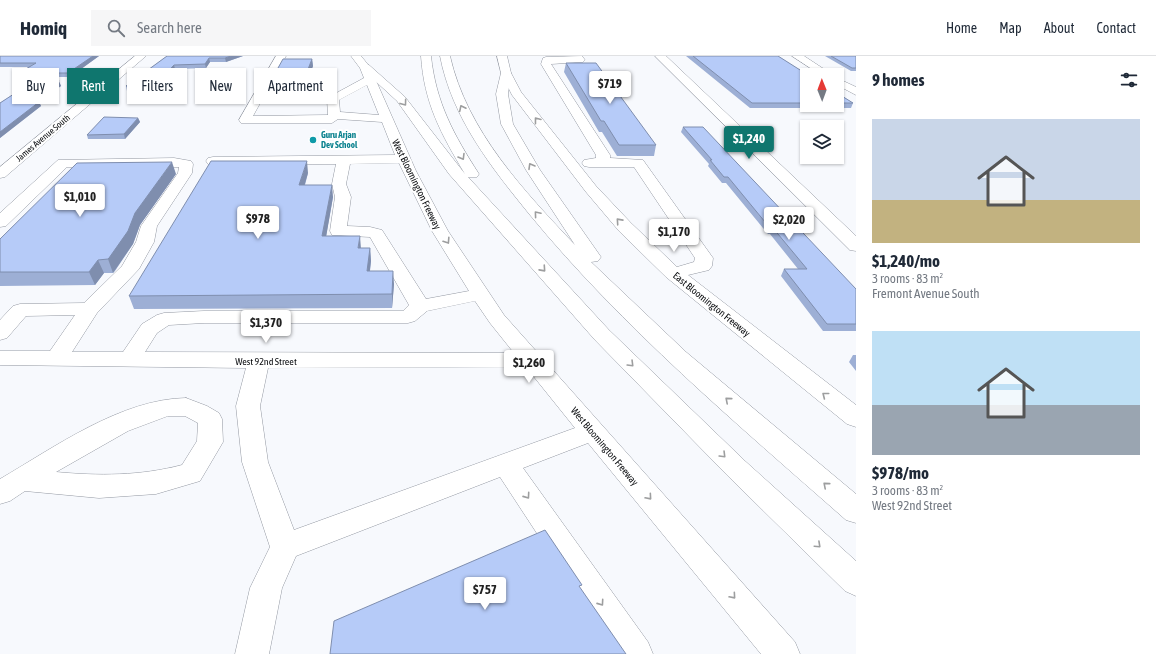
<!DOCTYPE html>
<meta charset="utf-8">
<style>
body{margin:0;font-family:"Asap Condensed",sans-serif;background:#f6f6f7;color:#1f2937;height:100vh;display:flex;flex-direction:column;font-size:15px;white-space:nowrap}
*{box-sizing:border-box;margin:0}
p{font-size:13px;color:#747a83}
.icon{flex:none;width:22px;height:22px;fill:none;stroke:currentColor;stroke-width:2;stroke-linecap:round;stroke-linejoin:round}
.map{position:relative;flex:1;overflow:hidden}
.sheet{display:flex;flex-direction:column;background:#fff;width:300px}
.sheet>*{flex:none}
.hud{position:absolute;left:12px;top:12px;width:380px;height:36px;display:flex;gap:8px}
.needle{width:26px;rotate:359deg}
.controls{position:absolute;left:800px;top:12px;display:grid;gap:8px}
.controls a{display:grid;place-items:center;width:44px;height:44px;border-radius:0px;background:#fff;box-shadow:0 1px 3px #0004;font-size:20px}
.price{position:absolute;translate:-50% -34px;padding:0 9px;border-radius:4px;background:#fff;color:#222;font-size:13px;line-height:26px;filter:drop-shadow(0 1px 2px #0008)}
.price::after{content:'';position:absolute;left:50%;top:24px;width:12px;height:9px;margin-left:-6px;background:inherit;clip-path:polygon(0 0,100% 0,50% 100%)}
.price.current{background:#0f766e;color:#fff}
ul{padding:0;list-style:none}
li{display:grid;align-content:center;gap:8px;height:212px;padding:0 16px}
li span{display:grid;place-items:center;height:124px;border-radius:0px;color:#555}
li>.icon{margin-inline-start:auto}
span .icon{width:72px;height:72px;fill:#fffc;stroke-width:1}
li b{font-size:17px}
h2{display:flex;justify-content:space-between;align-items:center;height:48px;padding:0 16px;font-size:17px}
.pill{padding:0 14px;border-radius:0px;background:#fff;box-shadow:0 1px 3px #0004;font-size:14px;line-height:36px}
.pill.current{background:#0f766e;color:#fff}
header{display:flex;align-items:center;gap:24px;box-sizing:border-box;height:56px;padding:0 20px;background:#fff;border-bottom:1px solid #e0e1e3}
header strong{font-size:19px}
nav{display:flex;gap:22px;margin-inline-start:auto;font-size:14px}
.search{width:280px;height:36px;background:#f6f6f7;display:flex;align-items:center;gap:10px;box-sizing:border-box;padding:0 14px;border-radius:0px;color:#747a83;font-size:15px}
main{display:flex;flex:1;min-height:0}
.map>svg:first-child{display:block}
</style>
<header>
<strong>Homiq</strong>
<div class="search"><svg class="icon" aria-label="search" viewBox="0 0 24 24"><circle cx="10" cy="10" r="6"/><path d="M15 15l6 6"/></svg>Search here</div>
<nav><a>Home</a><a>Map</a><a>About</a><a>Contact</a></nav>
</header>
<main>
<div class="map">
<svg width="856" height="598" viewBox="0 0 856 598">
<rect width="100%" height="100%" fill="#f7f9fd"/>
<g fill="none" stroke-linecap="round" stroke-linejoin="round">
<g stroke="#9398a2" stroke-width="1">
<path id="minor" d="M135,0H146L5,121L0,122V111Z
M276,0H286L253,60L328,59L327,43L329,41L364,22L360,12L351,0H361L370,11L416,115L448,175L504,259L795,586L800,598H761L588,387L523,412L648,586L653,598H616L500,421L296,500L282,532L269,598H235L250,532L270,491L242,406L236,350L246,312L0,309V295H50L75,259L26,260L7,282L0,284V264L13,250L20,248L84,247L122,210L136,186L141,170L178,117L179,111H67L6,170L0,171V157L58,104L174,102L191,105L193,108L192,117L157,170L154,186L139,213L97,257L72,296H123L142,268L157,259L164,257L204,255H403L409,249L370,181L332,179L330,175L335,141L332,128L336,108L213,109L208,108L206,105L208,102L213,101L395,99L382,66L338,63L332,67H241L239,64ZM367,29L379,59L340,56L339,44ZM399,107L432,175L469,235L426,243L382,174L370,171L347,170L351,141L346,128L350,108ZM475,245L490,267L514,297L145,296L157,277L169,269L204,267H408L415,265L427,255ZM526,311L575,372L294,474L268,406L260,350L268,312Z
M497,0H507L511,17L521,36L596,130L631,167L677,211L694,206L695,202L634,111H589L584,110L582,107L584,104L596,102V99L541,8L543,2L546,1L582,0L585,4L583,6L551,8L610,99V102L643,104L713,202L712,210L709,214L688,219L856,349V371L847,368L666,221L619,175L586,136L512,39L501,17Z
M655,0H666L856,180V195L850,194Z
M792,0H804L833,19H821Z
M837,22L856,31V39L837,29Z
M186,342L207,350L219,357L222,363L223,386L200,425L156,438L99,442L25,435L10,445L0,448V423C55,391 121,343 186,342ZM168,360H185L198,367L197,385L182,409C140,420 99,420 56,416L128,375Z"/>
</g>
<g stroke="#9398a2" stroke-width="1">
<path id="highway" d="M421,0H431C436,47 454,79 479,118L477,121H468L609,274L745,405L856,505V540L845,535L727,419L595,284L449,118L397,45L360,11L361,9H369L405,41L465,118C441,78 424,47 421,0Z
M440,0H450C467,75 524,135 575,189L526,114L501,68L496,38L501,17L502,15H510L511,17L508,38L513,68L540,114L601,201L598,205L591,206L686,296L856,438V467L846,464C736,367 623,272 530,159C491,111 452,62 440,0Z"/>
</g>
<use href="#minor" fill="#fff" fill-rule="evenodd"/>
<use href="#highway" fill="#fff" fill-rule="evenodd"/>
</g>
<path fill="#9dafd5" d="M0,0H99L70,21H56L61,30L38,46H39L41,50L0,82V47L40,21L21,22L19,17L29,11H0Z
M167,0H243L226,6H210L206,12L175,13L155,34L127,35L126,30Z
M686,0H778L807,19V49H837V37L853,47L851,52H750Z
M825,0H856V15H851Z
M312,3L313,10L306,28L274,29L273,21Z
M566,7L656,89L654,100H617L602,76H599L564,16Z
M138,62L140,66L125,83H88L87,79Z
M683,71L856,233V275H823L781,220L784,213H798L770,178H768L726,127H722L708,110L709,108L681,76Z
M308,117L305,129L333,141L326,180L361,192H370L371,205L370,215L394,228L392,252L134,253L129,240Z
M176,118L140,169L133,188L115,215L113,217H104L95,229L0,230V183Z
M853,299H856V315L849,306Z"/>
<path fill="#7f8eae" d="M93,0H99L70,21L68,17Z
M231,0H243L226,6L225,2Z
M209,2L210,6L206,12L205,8Z
M312,3L313,10L306,28L305,21Z
M174,9L175,13L155,34L154,30Z
M59,25L61,30L32,50L30,46Z
M39,46L41,50L0,82V76Z
M138,62L140,66L125,83L124,78Z
M307,105L308,117L301,141L299,129Z
M172,106L176,118L140,169L133,188L113,217L108,203L135,157Z
M332,129L333,141L324,193L322,180Z
M360,180L361,193L358,192Z
M370,192L371,205L368,229L367,215Z
M98,204L104,217L95,229L89,216Z
M393,215L394,228L392,252V238Z"/>
<path fill="#b6cbf8" stroke="#7f8eae" d="M0,0H93L68,17H54L59,25L30,46H39L0,76V47L46,17H19L36,7H0Z
M167,0H231L225,2H209L205,8L174,9L154,30H126Z
M693,0H778L808,19H807V47H752Z
M831,0H856V12H852Z
M283,3H312L305,21H273Z
M566,7H596L656,89H619L604,65H601Z
M837,37L853,47H837Z
M104,61L138,62L124,78L87,79Z
M683,71H703L856,233V268H827L784,213H807L773,172H770L728,121H724L710,104H712Z
M211,105H307L299,129H332L322,180H360L358,192H370L367,215H393L392,238L129,240Z
M172,106L135,157L128,175L109,202L108,203L98,204L89,216H0V183L77,107Z
M545,474L582,529L579,530L626,598H330L334,565Z"/>
<defs><path id="oneway-chevron" d="M-2-3.5L2.5 0L-2 3.5" fill="none" stroke-width="1.6" stroke-linecap="round" stroke-linejoin="round"/></defs>
<g stroke="#9d9e9f">
<use href="#oneway-chevron" transform="translate(404 47) rotate(54)"/>
<use href="#oneway-chevron" transform="translate(462 52) rotate(-116)"/>
<use href="#oneway-chevron" transform="translate(537 64) rotate(-128)"/>
<use href="#oneway-chevron" transform="translate(462 101) rotate(59)"/>
<use href="#oneway-chevron" transform="translate(531 110) rotate(-120)"/>
<use href="#oneway-chevron" transform="translate(537 158) rotate(-130)"/>
<use href="#oneway-chevron" transform="translate(619 165) rotate(-132)"/>
<use href="#oneway-chevron" transform="translate(447 185) rotate(57)"/>
<use href="#oneway-chevron" transform="translate(543 213) rotate(48)"/>
<use href="#oneway-chevron" transform="translate(631 308) rotate(45)"/>
<use href="#oneway-chevron" transform="translate(825 339) rotate(-142)"/>
<use href="#oneway-chevron" transform="translate(728 344) rotate(-139)"/>
<use href="#oneway-chevron" transform="translate(723 399) rotate(45)"/>
<use href="#oneway-chevron" transform="translate(826 429) rotate(-139)"/>
<use href="#oneway-chevron" transform="translate(527 440) rotate(55)"/>
<use href="#oneway-chevron" transform="translate(649 441) rotate(49)"/>
<use href="#oneway-chevron" transform="translate(818 489) rotate(43)"/>
<use href="#oneway-chevron" transform="translate(733 540) rotate(49)"/>
<use href="#oneway-chevron" transform="translate(601 547) rotate(55)"/>
</g>
<circle fill="#0f9aa8" stroke="#fff" stroke-width="1.5" cx="313" cy="84" r="4"/>
<g text-anchor="middle" stroke-width="4" stroke-linejoin="round" paint-order="stroke">
<g font-size="9" font-weight="bold" fill="#0d838f" stroke="#fff" text-anchor="start">
<text x="321" y="82">Guru Arjan<tspan x="321" dy="10">Dev School</tspan></text>
</g>
<g font-size="9" fill="#0a0c0f" stroke="#fff">
<text transform="translate(43 82) rotate(-40)" y="3">James Avenue South</text>
</g>
<g font-size="10" fill="#0a0c0f" stroke="#fff">
<text transform="translate(417 128) rotate(64)" y="4">West Bloomington Freeway</text>
<text transform="translate(712 248) rotate(39)" y="4">East Bloomington Freeway</text>
<text x="266" y="309">West 92nd Street</text>
<text transform="translate(605 390) rotate(50)" y="4">West Bloomington Freeway</text>
</g>
</g>
</svg>
<div class="controls">
<a><svg class="needle" viewBox="-14 -14 28 28"><path d="M0-13l5 13h-10z" fill="#e53935"/><path d="M0 13l5-13h-10z" fill="#747a83"/></svg></a>
<a><svg class="icon" aria-label="layers" viewBox="0 0 24 24"><path d="M12 4l9 5-9 5-9-5zM3 14l9 5 9-5"/></svg></a>
</div>
<b class="price" style="left:610px;top:49px">$719</b>
<b class="price current" style="left:749px;top:104px">$1,240</b>
<b class="price" style="left:80px;top:162px">$1,010</b>
<b class="price" style="left:258px;top:184px">$978</b>
<b class="price" style="left:789px;top:185px">$2,020</b>
<b class="price" style="left:674px;top:197px">$1,170</b>
<b class="price" style="left:266px;top:288px">$1,370</b>
<b class="price" style="left:529px;top:328px">$1,260</b>
<b class="price" style="left:485px;top:555px">$757</b>
<div class="hud">
<a class="pill">Buy</a>
<a class="pill current">Rent</a>
<a class="pill">Filters</a>
<a class="pill">New</a>
<a class="pill">Apartment</a>
</div>
</div>
<section class="sheet">
<h2>9 homes<svg class="icon" aria-label="filters" viewBox="0 0 24 24"><path d="M4 7h16M4 17h16"/><circle cx="9" cy="7" r="2"/><circle cx="15" cy="17" r="2"/></svg></h2>
<ul>
<li><span style="background:linear-gradient(#c9d6e8 65%,#c2b280 0)"><svg class="icon" aria-label="home" viewBox="0 0 24 24"><path d="M3 11l9-7 9 7M6 9v11h12V9"/></svg></span><div><b>$1,240/mo</b><p>3 rooms · 83 m²</p><p>Fremont Avenue South</p></div></li>
<li><span style="background:linear-gradient(#bfe0f5 60%,#9aa5b1 0)"><svg class="icon" aria-label="home" viewBox="0 0 24 24"><path d="M3 11l9-7 9 7M6 9v11h12V9"/></svg></span><div><b>$978/mo</b><p>3 rooms · 83 m²</p><p>West 92nd Street</p></div></li>
</ul>
</section>
</main>
